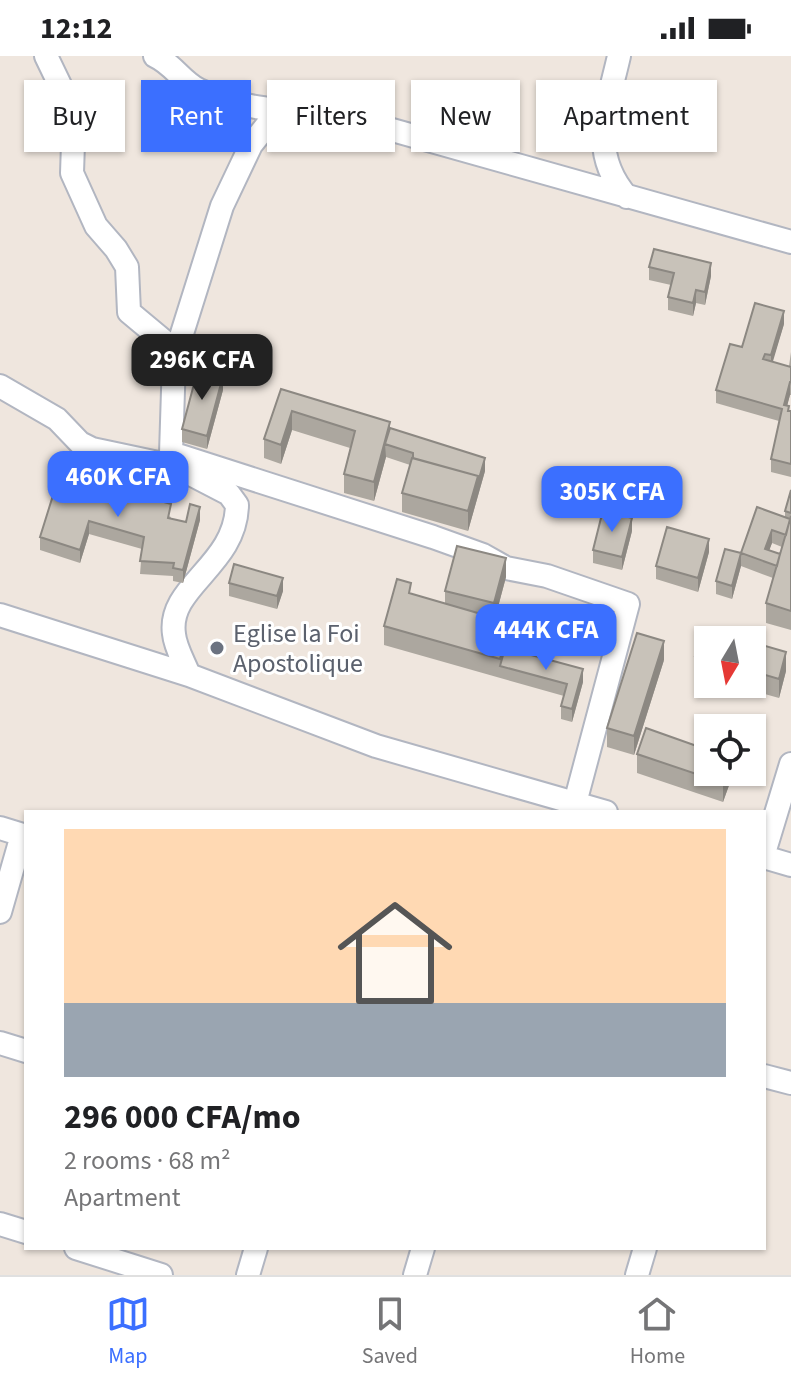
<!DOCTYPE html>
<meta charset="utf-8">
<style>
body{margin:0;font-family:"Source Sans 3",sans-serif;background:#f2f2f2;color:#202124;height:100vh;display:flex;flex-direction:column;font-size:30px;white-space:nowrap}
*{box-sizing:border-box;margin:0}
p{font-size:26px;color:#757577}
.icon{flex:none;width:44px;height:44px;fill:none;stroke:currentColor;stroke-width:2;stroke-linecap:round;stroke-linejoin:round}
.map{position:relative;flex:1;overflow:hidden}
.drawer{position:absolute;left:24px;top:754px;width:742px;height:440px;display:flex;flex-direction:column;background:#fff;border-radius:0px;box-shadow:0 2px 6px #0004}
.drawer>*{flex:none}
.top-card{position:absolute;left:24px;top:24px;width:744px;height:72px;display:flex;gap:16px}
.needle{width:52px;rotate:190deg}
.fabs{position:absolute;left:694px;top:570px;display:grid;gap:16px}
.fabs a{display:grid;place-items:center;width:72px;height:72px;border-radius:0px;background:#fff;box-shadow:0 2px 6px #0004;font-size:40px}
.price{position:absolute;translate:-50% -68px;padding:0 18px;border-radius:16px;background:#3b6fff;color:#fff;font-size:26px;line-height:52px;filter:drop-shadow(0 2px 4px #0008)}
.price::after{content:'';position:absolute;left:50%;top:48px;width:24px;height:18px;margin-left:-12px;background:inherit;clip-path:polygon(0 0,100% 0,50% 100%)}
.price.selected{background:#222;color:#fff}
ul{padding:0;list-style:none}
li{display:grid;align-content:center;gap:16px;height:424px;padding:0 40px}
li+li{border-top:2px solid #e0e0e0}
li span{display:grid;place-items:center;height:248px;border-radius:0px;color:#555}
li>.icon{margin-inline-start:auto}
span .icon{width:144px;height:144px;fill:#fffc;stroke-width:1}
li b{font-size:34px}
.pill{padding:0 28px;border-radius:0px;background:#fff;box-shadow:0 2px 6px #0004;font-size:28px;line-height:72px}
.pill.selected{background:#3b6fff;color:#fff}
.status{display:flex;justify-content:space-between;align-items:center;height:56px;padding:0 40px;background:#fff;direction:ltr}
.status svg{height:22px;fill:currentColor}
.tabs{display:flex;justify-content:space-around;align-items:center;height:112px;border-top:2px solid #e0e0e0;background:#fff;font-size:22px;color:#757577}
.tabs a{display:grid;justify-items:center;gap:4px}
.tabs .selected{color:#3b6fff}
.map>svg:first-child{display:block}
</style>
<div class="status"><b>12:12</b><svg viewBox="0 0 49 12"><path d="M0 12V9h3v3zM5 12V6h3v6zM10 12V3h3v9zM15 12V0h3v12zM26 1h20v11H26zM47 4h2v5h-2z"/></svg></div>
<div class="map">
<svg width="791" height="1219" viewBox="0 0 791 1219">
<rect width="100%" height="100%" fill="#efe6de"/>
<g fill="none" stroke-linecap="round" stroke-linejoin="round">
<g stroke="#b2b6c1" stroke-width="26">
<path id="minor" d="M46,0L74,58L72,117L96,170L116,193L127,211L129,256L177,296
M155,0C173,8 182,26 199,34C244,55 298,56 346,61L791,186
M619,0C607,53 588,96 627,141
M0,330L57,363L80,387L92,393L177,411
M171,397L433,481L483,499L506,512L547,520L628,548L575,747
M0,559L189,619L376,690L606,756
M189,619C184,606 175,591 174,578C167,530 236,510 237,449L229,438L177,411L171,397L174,303L222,150L251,89L279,54
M0,772L26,780
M764,797L791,708
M764,801L791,809
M0,856L22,779
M0,987L26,995
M764,1020L791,1027
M0,1168L26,1176
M76,1192L161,1219
M248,1219L256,1192
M415,1219L423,1192
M637,1219L645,1192"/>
</g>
<use href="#minor" stroke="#fff" stroke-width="22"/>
</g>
<path fill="#aca79f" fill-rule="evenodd" d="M649,211L711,220L705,249L696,247L693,260L668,254V241L671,229L649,224Z
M784,268L772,306L789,310L791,296V339H790L787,349L789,355H791V421L771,416V403L779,365L716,347V334L742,291Z
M281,333L390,372L485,415L468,475L402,456V437L410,409L386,401L374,445L344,437V418L350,392L292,374L281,408L264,402V383Z
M223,334L207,393L182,386V373Z
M60,417L171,461L170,463L186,466L200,464L183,527L173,525V520L140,518L142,493L89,478L80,507L40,494V481Z
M791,434V574L766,567V547L773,522L741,510L732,543L716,538V525L741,497L785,461V455ZM772,487L782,491L780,498L769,494Z
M632,475L622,514L593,507V494Z
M709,496L698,536L656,523V510Z
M506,521L494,566L488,565L487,582L505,592L583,626L572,666L561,663V650L564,640L384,589V570L411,538L445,548V535Z
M229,527L283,535L277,553L229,540Z
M708,584V622L695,619V600Z
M752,586L786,615L779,642L728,628H752Z
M664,604L634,699L607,691V672Z
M637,698L732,716V721L723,746L637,717Z"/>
<path fill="#8c8882" d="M711,207V220L705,249V236Z
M696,234V247L693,260V247Z
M784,255V268L771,312V299Z
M223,320V334L207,393V380Z
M790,326V339L784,362V349Z
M292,355V374L281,408V389Z
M390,366V385L385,388L386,401L374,445V426Z
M485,402V415L468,475V455L478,420Z
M200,451V464L183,527V514Z
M632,462V475L622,514V501Z
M89,465V478L80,507V494Z
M772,474V487L765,506V493Z
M709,483V496L698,536V522Z
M741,497V510L732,543V530Z
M506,502V521L494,566V547Z
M283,522V535L277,553V540Z
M488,560V579L482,599V580Z
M664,585V604L634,699V680Z
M786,596V615L779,642V623Z
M583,613V626L572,666V653Z
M727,716H732V721L723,746V727Z"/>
<path fill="#c8c2b9" stroke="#8c8882" stroke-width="2" d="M654,193L711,207L705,236L696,234L693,247L668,241L674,217L649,211Z
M755,247L784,255L771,299L765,298L763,303L791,311V326H790L784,349L789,350L788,355H791V408L771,403L782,353L716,334L730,288L742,291Z
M198,313L223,320L207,380L182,373Z
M281,333L390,366L374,426L344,418L355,375L292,355L281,389L264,383Z
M390,372L485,402L478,426V420L413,402V397L385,388Z
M412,402L478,420L468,455L402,437Z
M60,417L171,448L168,462L186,466L190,448L200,451L183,514L173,512L174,507L140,505L144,481L89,465L80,494L40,481Z
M791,434V457L785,455Z
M757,451L790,463L786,479L772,474L765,493L780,498L777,510L741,497Z
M603,454L632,462L622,501L593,494Z
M791,460V555L766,547Z
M667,471L709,483L698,522L656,510Z
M457,490L506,502L494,547L445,535Z
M725,493L741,497L732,530L716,525Z
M234,508L283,522L277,540L229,527Z
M397,523L411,527L409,537L488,560L482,580L505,586L500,603L384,570Z
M703,573L744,584H708V603L695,600Z
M637,577L664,585L634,680L607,672Z
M752,586L786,596L779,623L752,615Z
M505,592L583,613L572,653L561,650L567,628L500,610Z
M646,672L708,694V716H727L723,727L637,698Z"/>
<circle fill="#6b7280" stroke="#fff" stroke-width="3" cx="217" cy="592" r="8"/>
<g text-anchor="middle" stroke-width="6" stroke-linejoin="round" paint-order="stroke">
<g font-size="26" fill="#5b616d" stroke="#fff" text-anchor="start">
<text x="233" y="586">Eglise la Foi<tspan x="233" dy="30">Apostolique</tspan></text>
</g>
</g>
</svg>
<div class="fabs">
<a><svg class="needle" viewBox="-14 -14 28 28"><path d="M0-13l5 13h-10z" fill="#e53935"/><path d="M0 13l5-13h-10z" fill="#757577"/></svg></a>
<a><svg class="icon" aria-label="locate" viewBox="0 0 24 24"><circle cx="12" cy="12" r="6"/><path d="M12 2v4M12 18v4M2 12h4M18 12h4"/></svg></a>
</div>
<b class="price selected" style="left:202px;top:346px">296K CFA</b>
<b class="price" style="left:118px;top:463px">460K CFA</b>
<b class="price" style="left:612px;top:478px">305K CFA</b>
<b class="price" style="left:546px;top:616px">444K CFA</b>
<div class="top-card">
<a class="pill">Buy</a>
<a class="pill selected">Rent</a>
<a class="pill">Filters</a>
<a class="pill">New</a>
<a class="pill">Apartment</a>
</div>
<section class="drawer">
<ul>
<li><span style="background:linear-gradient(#ffd9b3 70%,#9aa5b1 0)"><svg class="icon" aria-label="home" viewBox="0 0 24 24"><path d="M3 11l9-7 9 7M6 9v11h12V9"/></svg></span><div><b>296 000 CFA/mo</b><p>2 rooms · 68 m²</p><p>Apartment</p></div></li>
</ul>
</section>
</div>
<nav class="tabs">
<a class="selected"><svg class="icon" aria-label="map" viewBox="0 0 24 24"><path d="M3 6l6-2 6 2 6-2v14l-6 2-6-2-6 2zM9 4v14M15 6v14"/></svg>Map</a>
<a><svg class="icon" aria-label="saved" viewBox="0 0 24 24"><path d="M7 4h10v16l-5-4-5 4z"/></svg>Saved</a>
<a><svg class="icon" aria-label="home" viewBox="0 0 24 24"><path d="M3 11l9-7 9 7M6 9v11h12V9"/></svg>Home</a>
</nav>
